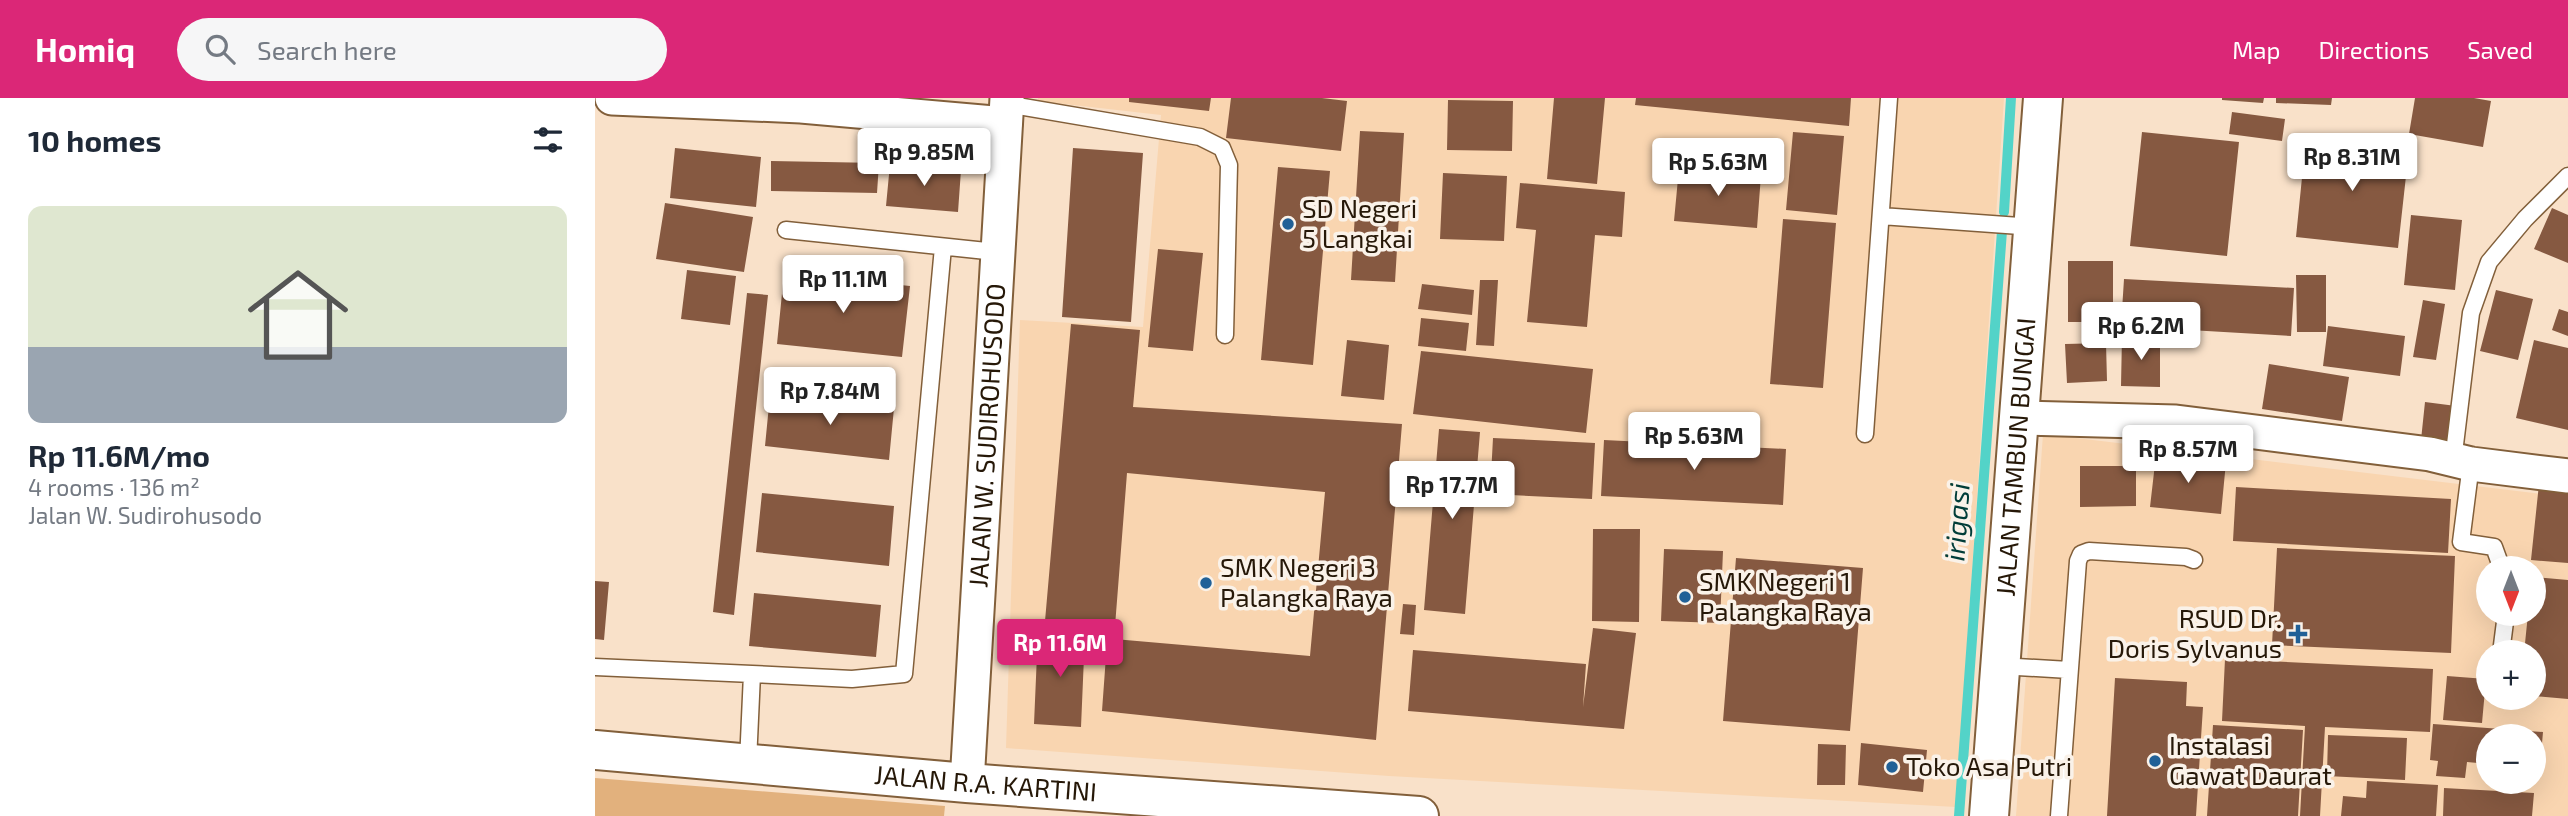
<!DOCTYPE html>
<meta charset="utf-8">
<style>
body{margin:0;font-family:"Exo 2",sans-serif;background:#f6f6f7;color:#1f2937;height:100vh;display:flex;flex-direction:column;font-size:26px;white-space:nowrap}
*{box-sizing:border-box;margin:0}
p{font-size:23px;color:#747a83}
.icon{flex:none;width:38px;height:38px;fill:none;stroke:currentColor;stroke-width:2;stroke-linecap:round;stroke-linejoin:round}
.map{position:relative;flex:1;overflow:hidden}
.sheet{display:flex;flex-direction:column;background:#fff;width:595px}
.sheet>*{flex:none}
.needle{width:46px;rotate:180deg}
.buttons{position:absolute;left:1881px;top:458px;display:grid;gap:14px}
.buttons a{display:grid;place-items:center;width:70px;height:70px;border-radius:50%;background:#fff;box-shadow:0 7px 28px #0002;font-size:35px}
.price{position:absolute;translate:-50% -60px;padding:0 16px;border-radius:7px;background:#fff;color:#222;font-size:23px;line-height:46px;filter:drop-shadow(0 2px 4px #0008)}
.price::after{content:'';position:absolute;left:50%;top:42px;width:21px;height:16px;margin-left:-10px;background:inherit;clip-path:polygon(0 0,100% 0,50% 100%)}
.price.current{background:#db2777;color:#fff}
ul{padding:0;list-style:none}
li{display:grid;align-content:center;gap:14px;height:371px;padding:0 28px}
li+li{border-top:2px solid #e0e1e3}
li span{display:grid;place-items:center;height:217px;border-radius:14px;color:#555}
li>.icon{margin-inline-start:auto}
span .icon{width:126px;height:126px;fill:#fffc;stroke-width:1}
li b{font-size:30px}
h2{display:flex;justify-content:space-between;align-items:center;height:84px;padding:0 28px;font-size:30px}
header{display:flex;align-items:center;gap:42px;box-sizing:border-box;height:98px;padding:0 35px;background:#db2777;color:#fff}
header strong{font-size:33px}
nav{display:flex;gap:38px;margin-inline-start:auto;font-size:24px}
.search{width:490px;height:63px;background:#f6f6f7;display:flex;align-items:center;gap:18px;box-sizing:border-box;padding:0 24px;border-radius:38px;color:#747a83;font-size:26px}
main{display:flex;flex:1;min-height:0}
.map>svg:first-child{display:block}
</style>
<header>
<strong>Homiq</strong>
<div class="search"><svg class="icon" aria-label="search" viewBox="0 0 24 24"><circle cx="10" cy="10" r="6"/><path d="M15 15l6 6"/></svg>Search here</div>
<nav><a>Map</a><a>Directions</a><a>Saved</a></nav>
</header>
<main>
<section class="sheet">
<h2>10 homes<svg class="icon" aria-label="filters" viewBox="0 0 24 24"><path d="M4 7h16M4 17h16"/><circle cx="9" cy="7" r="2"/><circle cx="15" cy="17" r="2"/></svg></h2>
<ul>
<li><span style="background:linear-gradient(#dfe7d0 65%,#9aa5b1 0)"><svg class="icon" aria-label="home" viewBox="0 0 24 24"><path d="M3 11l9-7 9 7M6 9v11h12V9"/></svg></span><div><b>Rp 11.6M/mo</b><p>4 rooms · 136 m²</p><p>Jalan W. Sudirohusodo</p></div></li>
</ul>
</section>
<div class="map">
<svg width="1973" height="718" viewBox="0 0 1973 718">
<rect width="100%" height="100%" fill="#f9e1c9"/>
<path fill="#f9d5b0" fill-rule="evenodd" d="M443,0H1409L1361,709L794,678L411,650L425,222L548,229L566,17L443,3Z
M1448,336L1973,399V718H1421ZM1894,471H1939V516H1894ZM1894,555H1939V600H1894ZM1894,639H1939V684H1894Z"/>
<path fill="#e2b17d" d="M0,680L350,708L349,718H0Z"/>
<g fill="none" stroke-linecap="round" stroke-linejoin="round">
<path stroke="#53d3c8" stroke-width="10" d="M1409,114L1416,0
M1364,718L1407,133"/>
</g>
<path fill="#865941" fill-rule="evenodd" d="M534,0H616L614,13L534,4Z
M636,0H727L752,3L746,53L631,40Z
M959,0H1010L1002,86L952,81Z
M1041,0H1256L1254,28L1040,7Z
M1627,0H1669L1668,5L1627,2Z
M1681,0H1737L1736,7L1681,5Z
M1820,0H1879L1896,3L1888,49L1814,36Z
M853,2L918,3L917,53L852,52Z
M1637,14L1690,21L1687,43L1634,36Z
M765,33L809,35L800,184L756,182Z
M1198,34L1249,38L1242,117L1191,112Z
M1547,34L1644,44L1632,158L1535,148Z
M1711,40L1814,51L1803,150L1701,139Z
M80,50L166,59L161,109L75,100Z
M478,50L548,55L536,224L467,219Z
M176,63L284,65L282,95L176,93Z
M295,66L366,72L363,114L291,108Z
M683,69L735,73L718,267L666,262Z
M1084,70L1166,77L1162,130L1079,123Z
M848,75L912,78L909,143L845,141Z
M925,85L1030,94L1027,139L1000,137L992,229L932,224L941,132L921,130Z
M70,105L158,119L149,174L61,161Z
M1957,110L1973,117V165L1939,151Z
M1816,117L1867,122L1860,192L1809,187Z
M1188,121L1241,125L1228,290L1175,286Z
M563,151L608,155L598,253L553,249Z
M1473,163H1518V224H1473Z
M92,172L141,178L135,227L86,221Z
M189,175L315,188L307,259L182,246Z
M1701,177H1731V234H1702Z
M1529,181L1699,190L1696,238L1526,228Z
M885,182H903L899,248L881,247Z
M827,186L879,192L877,217L823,211Z
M1901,192L1938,201L1923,262L1885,253Z
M152,195L173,197L139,517L118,514Z
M1828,202L1850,206L1841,262L1818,259Z
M1964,211L1973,214V238L1957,232Z
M826,220L874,225L871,253L823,248Z
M476,226L545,232L538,309L807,326L781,642L507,613L511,558L498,557V529L450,523ZM532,375L730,394L715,558L519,541Z
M1733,228L1810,238L1805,278L1728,268Z
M1527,238L1565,239V289L1526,288Z
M752,242L794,247L789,302L746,298Z
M1939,242L1973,250V332L1921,320Z
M1511,245L1512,283L1472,285L1470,246Z
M826,253L998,271L991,335L818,316Z
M1674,266L1754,279L1747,323L1667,311Z
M175,297L299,310L294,362L170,348Z
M1830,304L1861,308L1857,345L1826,342Z
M844,331L885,334L870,516L829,512Z
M898,340L1000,345L997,401L895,396Z
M1009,342L1191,351L1188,407L1006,398Z
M1561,357L1631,364L1626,416L1555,409Z
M1485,368H1541V408L1485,409Z
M1944,386L1973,389V465L1936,462Z
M1641,389L1856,401L1853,455L1638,443Z
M167,395L299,408L294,468L161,454Z
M998,431H1045L1044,524L997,523Z
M1682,450L1860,458L1856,555L1677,547Z
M1069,451L1128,453L1125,525L1066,523Z
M1141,460L1268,470L1255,633L1128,623Z
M1939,479L1973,482V601L1939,598V555H1929L1933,516H1939Z
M0,483L14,484L9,542L0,541Z
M159,495L286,507L281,559L154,548Z
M808,506L821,507L819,537L805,536Z
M998,530L1041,535L1029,631L813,613L818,552L991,566L988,609Z
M443,533L490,535L486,629L439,626Z
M1630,561L1838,571L1835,634L1730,629L1725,718H1705L1710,628L1627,623Z
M1852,578L1891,581L1887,625L1848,622Z
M1520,580L1592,584L1591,608L1608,609L1601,718H1512Z
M1838,626L1948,634L1944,680H1939V639H1894V666L1872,664L1870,680L1841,678L1843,663L1835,662Z
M1618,627L1708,632L1703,718H1612Z
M1733,637L1812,640L1810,682L1732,678Z
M1266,645L1332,652L1328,694L1263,687Z
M1223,646L1251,647L1250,687H1222Z
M1772,683L1843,687L1841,718H1746L1748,698L1771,700Z
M1849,690L1939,695L1937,718H1848Z"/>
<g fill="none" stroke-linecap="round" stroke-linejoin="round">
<g stroke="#825f3a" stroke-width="19">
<path id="service" d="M411,6L605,39L627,50L634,67L630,237
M1286,118L1439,129
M191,132L401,154
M1270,336L1294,0
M1858,363L1876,215L1894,164L1930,121L1973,78
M1876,366L1866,444L1899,449L1907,471
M1906,555L1911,516
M1405,568L1474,572
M0,569L157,576
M153,664L157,576L257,581L309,576L348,149
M1464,718L1483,463L1486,456L1494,453L1591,459L1599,462"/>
</g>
<g stroke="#825f3a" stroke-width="37">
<g id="minor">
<path d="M17,0L206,8L410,26"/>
<path d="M1423,320L1581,324L1835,356L1876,366L1973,378"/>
<path id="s1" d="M372,685L412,0"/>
</g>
</g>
<g stroke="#825f3a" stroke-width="42">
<g id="tertiary">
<path id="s2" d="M0,652L372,685L824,718"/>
</g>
</g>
<g stroke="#825f3a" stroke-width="42">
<g id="secondary">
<path id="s3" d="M1394,718L1448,0"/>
</g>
</g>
<use href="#service" stroke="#fff" stroke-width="16"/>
<use href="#minor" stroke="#fff" stroke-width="33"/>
<use href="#tertiary" stroke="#fff" stroke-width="38"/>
<use href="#secondary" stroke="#fff" stroke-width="38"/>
</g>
<g fill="#216197" stroke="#faf2e9" stroke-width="2.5">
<circle cx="693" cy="126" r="7"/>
<circle cx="611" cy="485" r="7"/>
<circle cx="1090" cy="499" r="7"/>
<path d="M1699.5 525.5h7v7h7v7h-7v7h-7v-7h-7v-7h7z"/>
<circle cx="1560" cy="663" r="7"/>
<circle cx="1297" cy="669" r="7"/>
</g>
<g text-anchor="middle" stroke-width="7" stroke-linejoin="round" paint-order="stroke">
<g font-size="26" fill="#261808" stroke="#faf2e9" text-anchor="start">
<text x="707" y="120">SD Negeri<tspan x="707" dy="30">5 Langkai</tspan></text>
<text x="625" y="479">SMK Negeri 3<tspan x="625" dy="30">Palangka Raya</tspan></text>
<text x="1104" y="493">SMK Negeri 1<tspan x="1104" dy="30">Palangka Raya</tspan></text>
<text x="1687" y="530" text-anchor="end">RSUD Dr.<tspan x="1687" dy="30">Doris Sylvanus</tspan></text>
<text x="1574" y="657">Instalasi<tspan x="1574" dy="30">Gawat Daurat</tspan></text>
<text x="1311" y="678">Toko Asa Putri</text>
</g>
<g font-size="26" fill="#261808" stroke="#faf2e9">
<text dy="9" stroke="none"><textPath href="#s1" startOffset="348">JALAN W. SUDIROHUSODO</textPath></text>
<text dy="9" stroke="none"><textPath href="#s3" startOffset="360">JALAN TAMBUN BUNGAI</textPath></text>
<text dy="9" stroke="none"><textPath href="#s2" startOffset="392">JALAN R.A. KARTINI</textPath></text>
</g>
<g font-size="28" font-style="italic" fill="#003d39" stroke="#faf2e9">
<text transform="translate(1362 424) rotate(-86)" y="10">irigasi</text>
</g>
</g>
</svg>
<div class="buttons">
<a><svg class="needle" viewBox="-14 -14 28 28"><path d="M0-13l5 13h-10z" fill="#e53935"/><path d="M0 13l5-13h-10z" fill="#747a83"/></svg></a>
<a>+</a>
<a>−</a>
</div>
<b class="price" style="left:329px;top:90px">Rp 9.85M</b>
<b class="price" style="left:1757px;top:95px">Rp 8.31M</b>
<b class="price" style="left:1123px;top:100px">Rp 5.63M</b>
<b class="price" style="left:248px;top:217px">Rp 11.1M</b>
<b class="price" style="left:1546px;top:264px">Rp 6.2M</b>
<b class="price" style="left:235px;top:329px">Rp 7.84M</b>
<b class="price" style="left:1099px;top:374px">Rp 5.63M</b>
<b class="price" style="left:1593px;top:387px">Rp 8.57M</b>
<b class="price" style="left:857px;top:423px">Rp 17.7M</b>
<b class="price current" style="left:465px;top:581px">Rp 11.6M</b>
</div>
</main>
